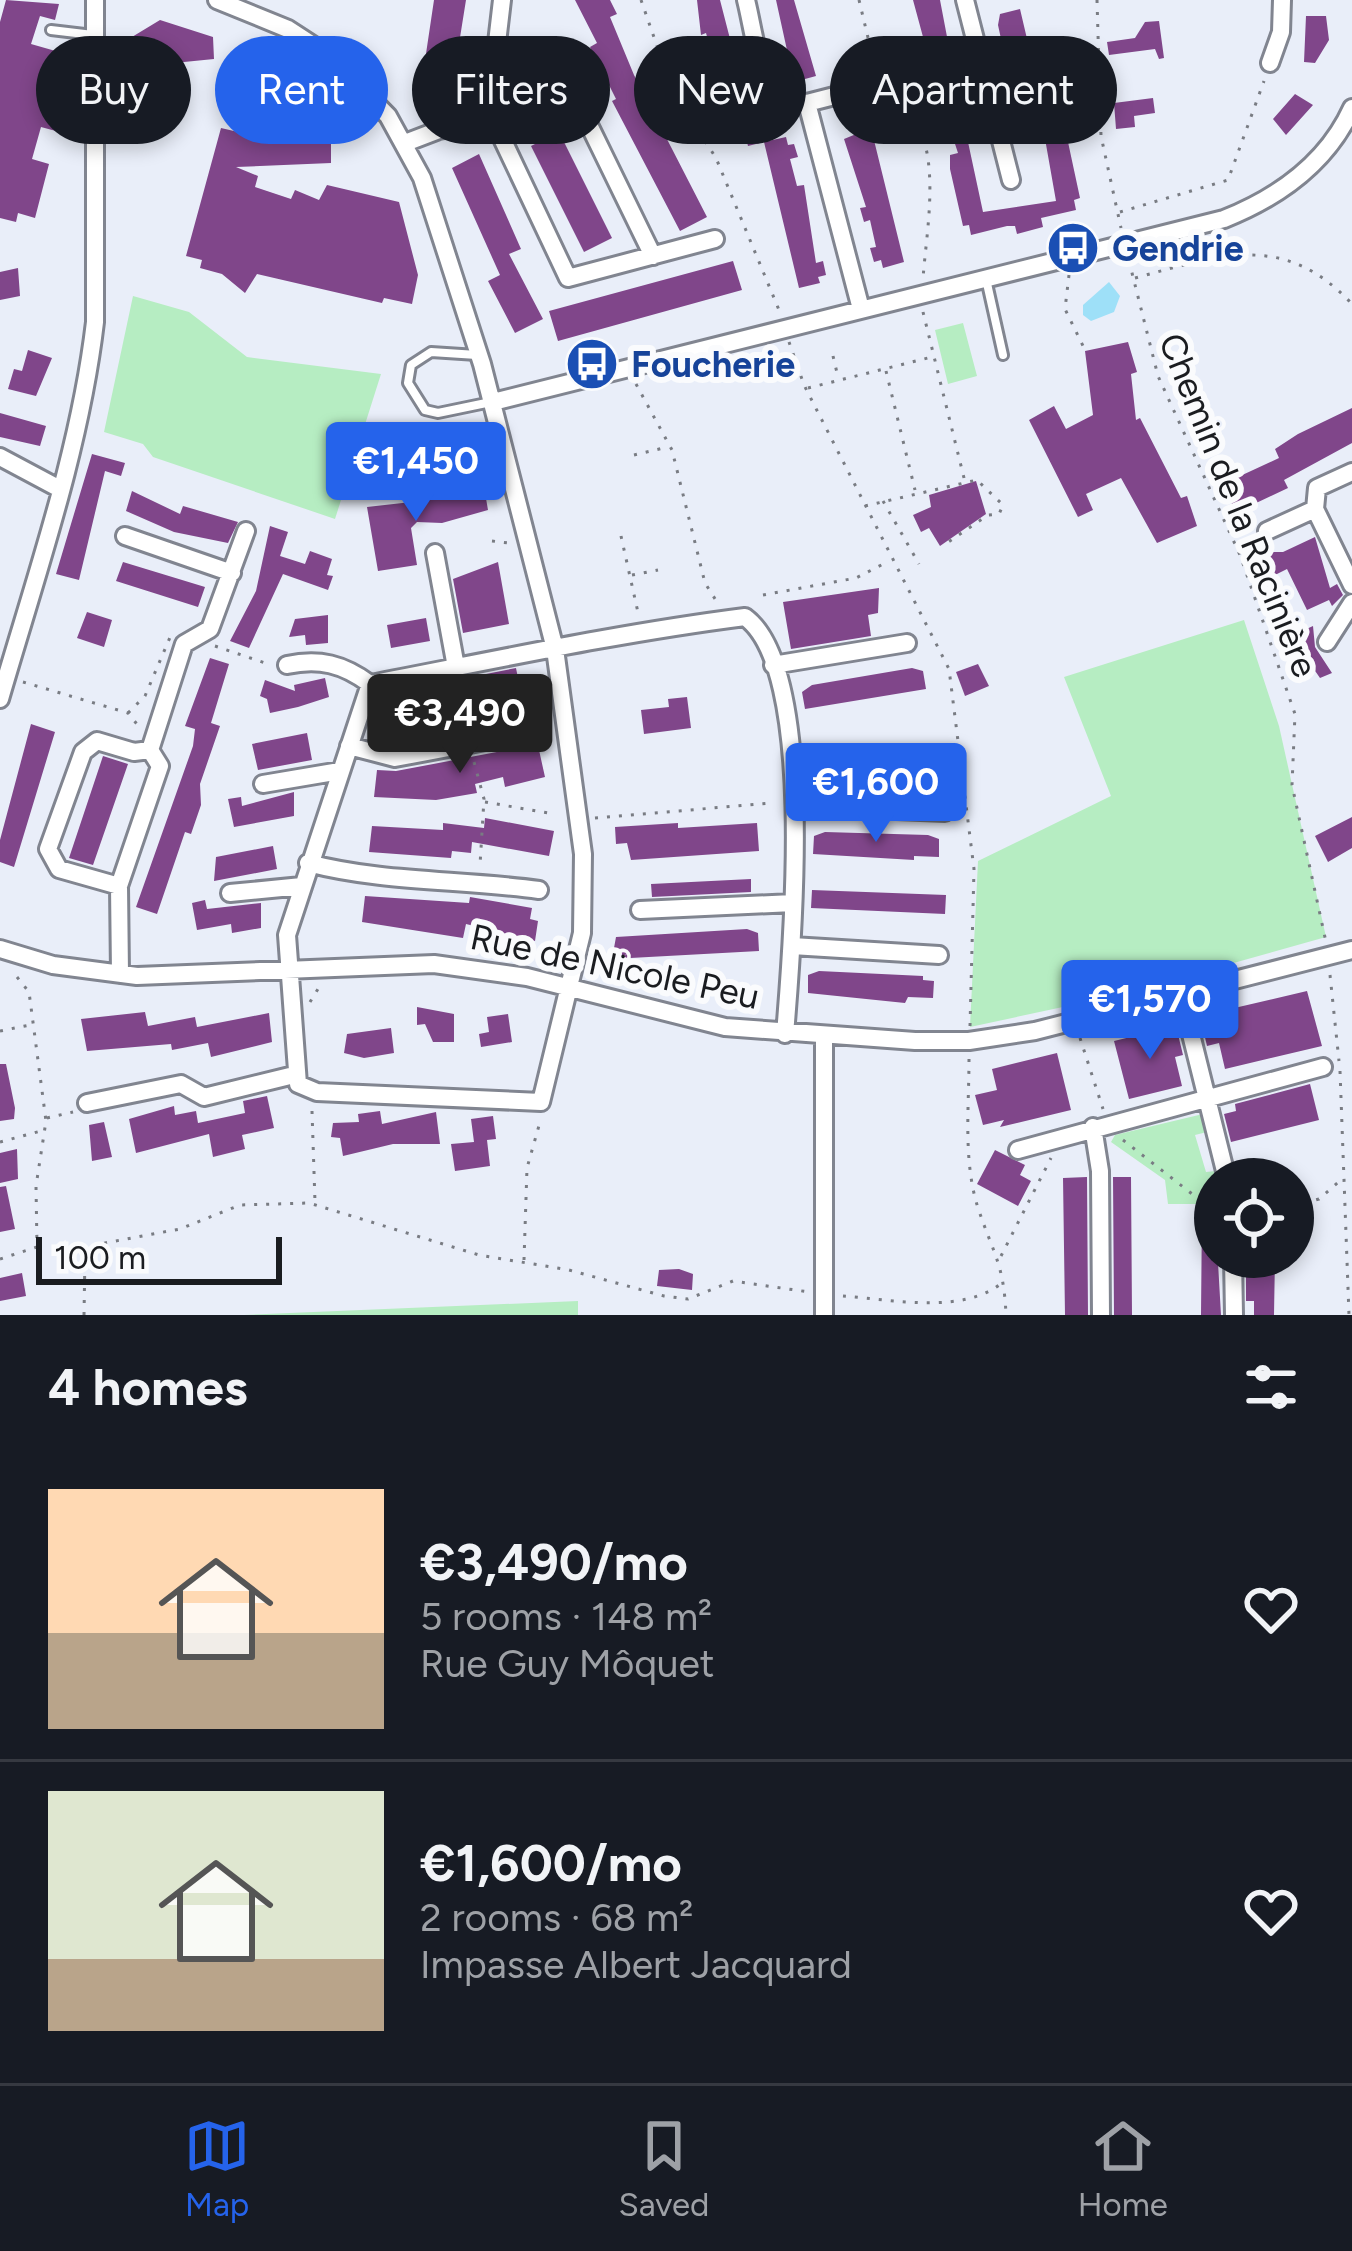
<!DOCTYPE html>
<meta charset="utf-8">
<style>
body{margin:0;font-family:Figtree,sans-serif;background:#242831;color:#f1f3f6;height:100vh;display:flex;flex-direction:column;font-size:45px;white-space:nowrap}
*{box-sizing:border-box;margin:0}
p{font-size:39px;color:#9ea1a6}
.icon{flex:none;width:66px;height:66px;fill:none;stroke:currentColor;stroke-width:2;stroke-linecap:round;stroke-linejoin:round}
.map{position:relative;height:1315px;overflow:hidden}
.panel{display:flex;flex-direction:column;background:#171b24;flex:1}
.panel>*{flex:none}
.guide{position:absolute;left:36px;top:36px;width:1281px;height:108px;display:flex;gap:24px}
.buttons{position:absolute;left:1194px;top:1158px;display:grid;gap:24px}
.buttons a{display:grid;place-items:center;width:120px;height:120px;border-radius:50%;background:#171b24;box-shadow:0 6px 18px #0003;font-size:60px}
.scale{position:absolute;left:36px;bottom:30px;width:246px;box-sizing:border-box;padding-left:12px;border:6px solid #1a1c20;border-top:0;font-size:33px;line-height:42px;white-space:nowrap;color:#1a1c20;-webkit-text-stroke:9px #fafbfd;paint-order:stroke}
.price{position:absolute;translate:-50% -102px;padding:0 27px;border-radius:12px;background:#2563eb;color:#fff;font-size:39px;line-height:78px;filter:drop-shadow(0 3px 6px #0008)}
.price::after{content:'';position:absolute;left:50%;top:72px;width:36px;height:27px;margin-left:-18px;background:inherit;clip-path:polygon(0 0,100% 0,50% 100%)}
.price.current{background:#222;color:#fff}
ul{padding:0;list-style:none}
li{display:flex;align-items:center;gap:36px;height:300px;padding:0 48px}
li+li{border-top:3px solid #363941}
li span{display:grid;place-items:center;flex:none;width:336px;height:240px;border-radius:0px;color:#555}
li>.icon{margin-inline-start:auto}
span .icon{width:144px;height:144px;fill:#fffc;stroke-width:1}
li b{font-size:51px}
h2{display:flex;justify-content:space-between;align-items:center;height:144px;padding:0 48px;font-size:51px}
.tag{padding:0 42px;border-radius:54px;background:#171b24;box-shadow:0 6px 18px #0003;font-size:42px;line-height:108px}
.tag.current{background:#2563eb;color:#fff}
.menu{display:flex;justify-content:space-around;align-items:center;height:168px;border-top:3px solid #363941;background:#171b24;font-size:33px;color:#9ea1a6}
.menu a{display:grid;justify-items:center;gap:6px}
.menu .current{color:#2563eb}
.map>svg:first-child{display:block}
</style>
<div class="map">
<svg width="1352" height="1315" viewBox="0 0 1352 1315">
<rect width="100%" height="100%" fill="#e9eef9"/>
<path fill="#b6edc2" d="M133,296L189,312L247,357L381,374L335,519L153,457L143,444L104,432Z
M963,323L977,376L948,384L935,330Z
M1244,620L1279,726L1326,937L1119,995L970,1027L978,861L1111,796L1064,677Z
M1203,1114L1207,1132L1195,1135L1206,1172L1216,1171L1215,1204H1168L1165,1180L1111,1142L1115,1135Z
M578,1301V1315H244Z"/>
<path fill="#9ee0f8" d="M1109,282L1120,296L1114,312L1091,321L1083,315V305Z"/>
<path fill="#80468a" d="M6,0L59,4L55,20L40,16L31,44L59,52L46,103L73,110L67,134L41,127L32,159L49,164L35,218L18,213L16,222L0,218V22Z
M434,0H466L450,100L420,94Z
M575,0H610L617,14L610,17L634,75L707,217L680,231L612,101L616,99L590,47L597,43Z
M697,0H720L746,101L726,106L706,33L701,35Z
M776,0H794L816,76L794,82Z
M913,0H940L948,42L926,48Z
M1020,9L1047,124L1021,131L998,25L1000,14Z
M1306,16H1326L1329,40L1315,63L1304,62Z
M160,20L213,37L214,59L164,64L166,113L127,115V40Z
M1159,21L1164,58L1159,59L1155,49L1109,55L1107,42L1135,38L1145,22Z
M963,80L984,138L968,142L983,212L1056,201L1044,133L1065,128L1080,198L1074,200L1076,210L1041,218L1043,227L1017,234L1015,226H1007L971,235L969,225L963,226L950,169V155L958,153L936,86Z
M1295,94L1313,105L1286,135L1273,119Z
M1153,98L1155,113L1134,116L1135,127L1116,129L1114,103Z
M760,106L768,141L786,137L788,145L794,144L798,157L790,159L797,186L804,185L816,263L823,261L826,275L818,277L820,283L799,288L764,142L748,146L739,110Z
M331,126V163L236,167L258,176L255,187L291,199L295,190L319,200L327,185L399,202L418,275L412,304L384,298L382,303L257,274L245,293L222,274L200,268L202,260L186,256L221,128L251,135L254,127Z
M871,128L904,262L883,268L881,260L874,262L870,248L876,247L870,220L864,222L860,208L866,207L844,139Z
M559,132L612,238L584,252L531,146Z
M479,154L521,249L509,254L543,319L515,333L488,281L500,275L452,168Z
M733,261L742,290L558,341L549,311Z
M18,268L20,296L0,300V272Z
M1128,342L1137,372L1131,374L1136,420L1140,418L1181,498L1187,496L1197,526L1157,543L1121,478L1086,494L1093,510L1078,517L1029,420L1054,406L1066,429L1093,415L1085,351Z
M28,350L52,358L36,396L8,389L14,369L22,371Z
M1352,408V443L1284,480L1288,488L1235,513L1225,483L1279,458L1275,449L1298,434Z
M0,413L46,426L40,446L0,437Z
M92,454L125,463L121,476L105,471L79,580L56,574Z
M976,481L986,514L940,546L929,528L921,532L913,515L931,507L929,495Z
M484,487L488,510L442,523L417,522L411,528L417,565L378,571L367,507L438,499Z
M132,491L180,514L183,506L238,522L228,543L174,532L126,511Z
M270,526L288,532L280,556L305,564L310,551L332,559L327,575L333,576L328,590L283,574L249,648L230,641L256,591Z
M1315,537L1330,588L1337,584L1343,595L1332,606L1329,600L1307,610L1287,569L1265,580L1252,548L1269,543L1273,552H1283Z
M123,562L205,587L198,607L116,581Z
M498,562L509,624L463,633L453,579Z
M879,588L878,613L868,615L871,636L791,649L783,602Z
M87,612L112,620L104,647L77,638Z
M328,615V643L306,645L305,635L289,637L295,619Z
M426,618L430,641L391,648L387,625Z
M1313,626L1315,647L1332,673L1320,678L1291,636Z
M210,658L229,664L211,723L220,726L200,784L201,805L191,834L185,832L157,914L136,907L193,746L195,729L185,726Z
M978,664L989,686L965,696L956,672Z
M516,668L521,693L501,696L503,707L461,714L451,712L450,705L421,710L422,717L414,722L391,726L387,701L447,682L448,690L488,683L486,674Z
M912,668L923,671L926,689L805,709L802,692L812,685Z
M325,678L329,697L298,707L270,713L267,699L260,696L265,680L295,691L294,685Z
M687,697L691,728L644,734L641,710L669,707L668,699Z
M31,724L55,732L14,867L0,862V840Z
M307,733L312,760L258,770L252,744Z
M529,746L530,752L539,750L545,777L505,787L503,777L475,784L477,793L436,800L374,797L377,770L396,771Z
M913,748L935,749L937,767L905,774L812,776L811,758Z
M103,756L128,764L93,865L69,858Z
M294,792V816L234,827L228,799L241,797L242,806Z
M1352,817V848L1328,862L1315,836Z
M485,818L554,831L549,856L472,842L471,853L452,851L451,858L369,852L372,826L443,830V823L484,828Z
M678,823V828L757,823L759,851L631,860L627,843L616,844L615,827Z
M825,832L928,835L939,839V857L914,856V860L813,854L814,836Z
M273,846L277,869L214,881L216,857Z
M751,879V892L652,897L651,884Z
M812,890L946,895L945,914L811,908Z
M365,896L469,903L470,897L532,908L530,919L538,921L535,941L466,924L463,938L362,922Z
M205,900L207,909L261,903V928L232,933L231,924L197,930L192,903Z
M747,929L758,933L759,951L612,959L616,937Z
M819,971L923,976V980L934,981L933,998L908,997L905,1003L808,993V975Z
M1307,991L1322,1046L1225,1069L1219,1043L1207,1046L1200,1016Z
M417,1007L454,1014V1042H433L425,1024L417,1025Z
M145,1012L148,1026L195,1017L197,1027L269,1013L272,1042L211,1057L208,1043L172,1050L171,1044L87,1051L81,1019Z
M508,1014L512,1042L481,1047L479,1034L489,1032L487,1017Z
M1176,1026L1183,1055L1175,1057L1182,1086L1129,1099L1114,1041Z
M391,1028L394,1053L364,1058L344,1053L347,1034Z
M1057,1053L1071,1110L1000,1127L1004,1120L983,1125L975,1095L997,1090L992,1069Z
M0,1064H6L15,1108L14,1119L0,1121Z
M1310,1084L1319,1120L1231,1142L1224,1114L1236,1111L1235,1104Z
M267,1096L274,1128L242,1135L245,1149L213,1157L209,1134L136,1153L129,1119L174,1106L175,1115L196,1111L198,1123L245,1113L243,1101Z
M380,1111L382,1124L436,1112L440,1144H393L343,1156L340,1138L331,1137L333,1123L359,1122L358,1114Z
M493,1116L496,1139L487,1140L490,1166L455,1171L451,1144L474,1142L471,1119Z
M104,1122L112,1157L92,1161L89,1125Z
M17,1149L18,1179L0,1183V1153Z
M995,1150L1025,1165L1020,1175L1031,1181L1018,1206L977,1184Z
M1087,1177L1088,1315H1065L1063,1178Z
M1113,1177H1131L1132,1315H1114Z
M6,1186L15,1229L0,1232V1187Z
M1202,1210H1215L1221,1315H1201Z
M1246,1257H1275L1274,1315H1254V1301H1246Z
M679,1269L693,1274L692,1290L657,1286L659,1270Z
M22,1273L26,1296L0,1301V1278Z"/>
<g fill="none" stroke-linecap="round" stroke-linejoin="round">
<g stroke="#818590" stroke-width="14">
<path id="lane" d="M51,30L93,35
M986,279L1003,355
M477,355L431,352L411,365L408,383L425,410L438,413L491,402"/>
</g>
<g stroke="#818590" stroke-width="22">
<path id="street" d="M217,0L288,29L328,55L388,116L422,178L482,364L555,649L583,854L582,933L541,1102L317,1092L298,1084L287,935L370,684C495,660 619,633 745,617C817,669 792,949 785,1034
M502,0L489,111L568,278L715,239
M746,0C756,39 758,100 807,103L861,309
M965,0L1011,180
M1270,63L1281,32L1282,0
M572,90L653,256
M807,103L979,59
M405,143L439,130L492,121
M493,402L1224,219C1279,197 1327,163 1352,108
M0,457L60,489
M1315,509L1352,585
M1267,531L1315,509L1317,488L1352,472
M125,536L232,573
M435,553L456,667
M1327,642L1352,603
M287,665C319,658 343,664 370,684
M773,665L907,643
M0,699C36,575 80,450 95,322V0
M349,746L395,758L533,732
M263,784L340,771
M799,806L945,812
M308,863C385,883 461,879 539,890
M119,886L59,869L48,849L83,752L97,741L134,752L150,750
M230,893L302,886
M640,910L793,903
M792,946L939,955
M0,949L53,965L137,976L434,964L527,977L725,1027L915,1041H969L1035,1031L1352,950
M120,974L119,886L160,766L150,750L184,644L210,629L246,531
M1181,994L1227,1179
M824,1035V1315
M87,1103L181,1084L204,1097L294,1075
M1093,1127L1100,1171L1101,1315
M1018,1150L1323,1067
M1233,1257L1234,1315"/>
</g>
<path stroke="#797c83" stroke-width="3" stroke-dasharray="3 9" stroke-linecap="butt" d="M641,0L672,89L716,158L779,310
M859,0L870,46L869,69
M1097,0L1101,136L1121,228
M516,47L531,53L556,98
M881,104L909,112C943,151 926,232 923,279
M1120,212L1228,180L1264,81
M1129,261L1158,376L1240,555L1295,714L1292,785L1326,942
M1069,275L1065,309L1084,348
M1135,278C1221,255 1284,231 1352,304
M923,312L965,482
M789,342L804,385L949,669L974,869L970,1026
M833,356L838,377
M886,371L915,490
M636,384L672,450L705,583L717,602
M808,388L932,357
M634,455L668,447
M883,501L919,564
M865,506L977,480L1003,505L999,514L988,515L944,545
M621,536L639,617
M492,541L508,543
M632,575L658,570
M763,595L856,578L889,561
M215,646L268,664
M23,682L128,713L140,728
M128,713L145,696L171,635
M474,762L484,799L480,865
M485,802L554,814
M595,818L772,803
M1330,975L1339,1061
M310,1002L321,984
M0,1031L30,1025
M1080,1038L1103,1109
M969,1059C969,1108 963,1161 978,1208C993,1253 1004,1264 1006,1315
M1340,1071L1349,1315
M312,1111L315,1202
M47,1118L73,1112
M1123,1140L1196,1197L1215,1205
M0,1142L41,1131
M1293,1206L1319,1199L1342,1179
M1001,1256L1051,1158
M0,1259L37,1247L36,1186L46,1121L29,992L13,972
M524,1260L527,1168L540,1122
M843,1296C895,1300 966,1315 1004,1281
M84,1315L85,1254L94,1245L180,1229L240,1205L309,1203L479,1255L569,1270L664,1296L688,1299L733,1281L809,1292"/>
<use href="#lane" stroke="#fff" stroke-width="8"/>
<use href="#street" stroke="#fff" stroke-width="16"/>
</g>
<defs>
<g id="bus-disc" transform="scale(2.7)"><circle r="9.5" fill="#1a4fb4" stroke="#fafbfd"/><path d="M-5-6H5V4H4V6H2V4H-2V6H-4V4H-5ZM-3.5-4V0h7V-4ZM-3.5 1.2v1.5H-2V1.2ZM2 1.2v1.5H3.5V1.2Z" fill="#fff"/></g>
</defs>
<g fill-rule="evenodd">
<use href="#bus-disc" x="1073" y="248"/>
<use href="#bus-disc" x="592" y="364"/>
</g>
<g text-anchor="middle" stroke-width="12" stroke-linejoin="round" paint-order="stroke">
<g font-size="36" font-weight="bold" fill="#164399" stroke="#fafbfd" text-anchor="start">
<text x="1112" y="261">Gendrie</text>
<text x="631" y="377">Foucherie</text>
</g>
<g font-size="36" fill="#1a1c20" stroke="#fafbfd">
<text transform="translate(1239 505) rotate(68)" y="13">Chemin de la Racinière</text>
<text transform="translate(615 966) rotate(12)" y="13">Rue de Nicole Peu</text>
</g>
</g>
</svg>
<div class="buttons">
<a><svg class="icon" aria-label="locate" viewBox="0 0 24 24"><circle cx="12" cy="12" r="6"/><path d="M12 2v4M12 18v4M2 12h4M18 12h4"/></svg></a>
</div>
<div class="scale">100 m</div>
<b class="price" style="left:416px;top:524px">€1,450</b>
<b class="price current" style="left:460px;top:776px">€3,490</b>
<b class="price" style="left:876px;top:845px">€1,600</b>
<b class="price" style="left:1150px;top:1062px">€1,570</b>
<div class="guide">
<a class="tag">Buy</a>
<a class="tag current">Rent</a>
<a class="tag">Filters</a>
<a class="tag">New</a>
<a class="tag">Apartment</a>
</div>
</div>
<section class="panel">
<h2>4 homes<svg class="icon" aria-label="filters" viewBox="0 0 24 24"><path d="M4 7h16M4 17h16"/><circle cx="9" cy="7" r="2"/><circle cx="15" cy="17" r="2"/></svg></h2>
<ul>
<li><span style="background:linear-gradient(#ffd9b3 60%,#b9a48a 0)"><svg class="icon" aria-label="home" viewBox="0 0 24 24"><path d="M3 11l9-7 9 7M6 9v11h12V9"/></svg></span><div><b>€3,490/mo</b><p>5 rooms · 148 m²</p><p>Rue Guy Môquet</p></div><svg class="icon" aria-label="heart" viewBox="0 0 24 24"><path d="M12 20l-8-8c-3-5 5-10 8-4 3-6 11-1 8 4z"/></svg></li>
<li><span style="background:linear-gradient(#dfe7d0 70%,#b9a48a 0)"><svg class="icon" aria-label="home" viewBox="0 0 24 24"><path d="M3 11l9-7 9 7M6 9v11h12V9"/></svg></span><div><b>€1,600/mo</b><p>2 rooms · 68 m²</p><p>Impasse Albert Jacquard</p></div><svg class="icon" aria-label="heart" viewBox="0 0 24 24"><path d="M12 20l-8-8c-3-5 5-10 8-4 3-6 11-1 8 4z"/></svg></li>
</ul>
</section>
<nav class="menu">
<a class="current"><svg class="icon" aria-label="map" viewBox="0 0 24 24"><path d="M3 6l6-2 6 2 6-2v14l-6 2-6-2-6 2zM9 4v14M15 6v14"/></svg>Map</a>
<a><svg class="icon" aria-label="saved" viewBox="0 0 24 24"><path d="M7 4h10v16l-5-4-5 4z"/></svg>Saved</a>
<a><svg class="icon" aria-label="home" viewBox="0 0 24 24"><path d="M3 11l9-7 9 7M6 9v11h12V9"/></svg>Home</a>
</nav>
